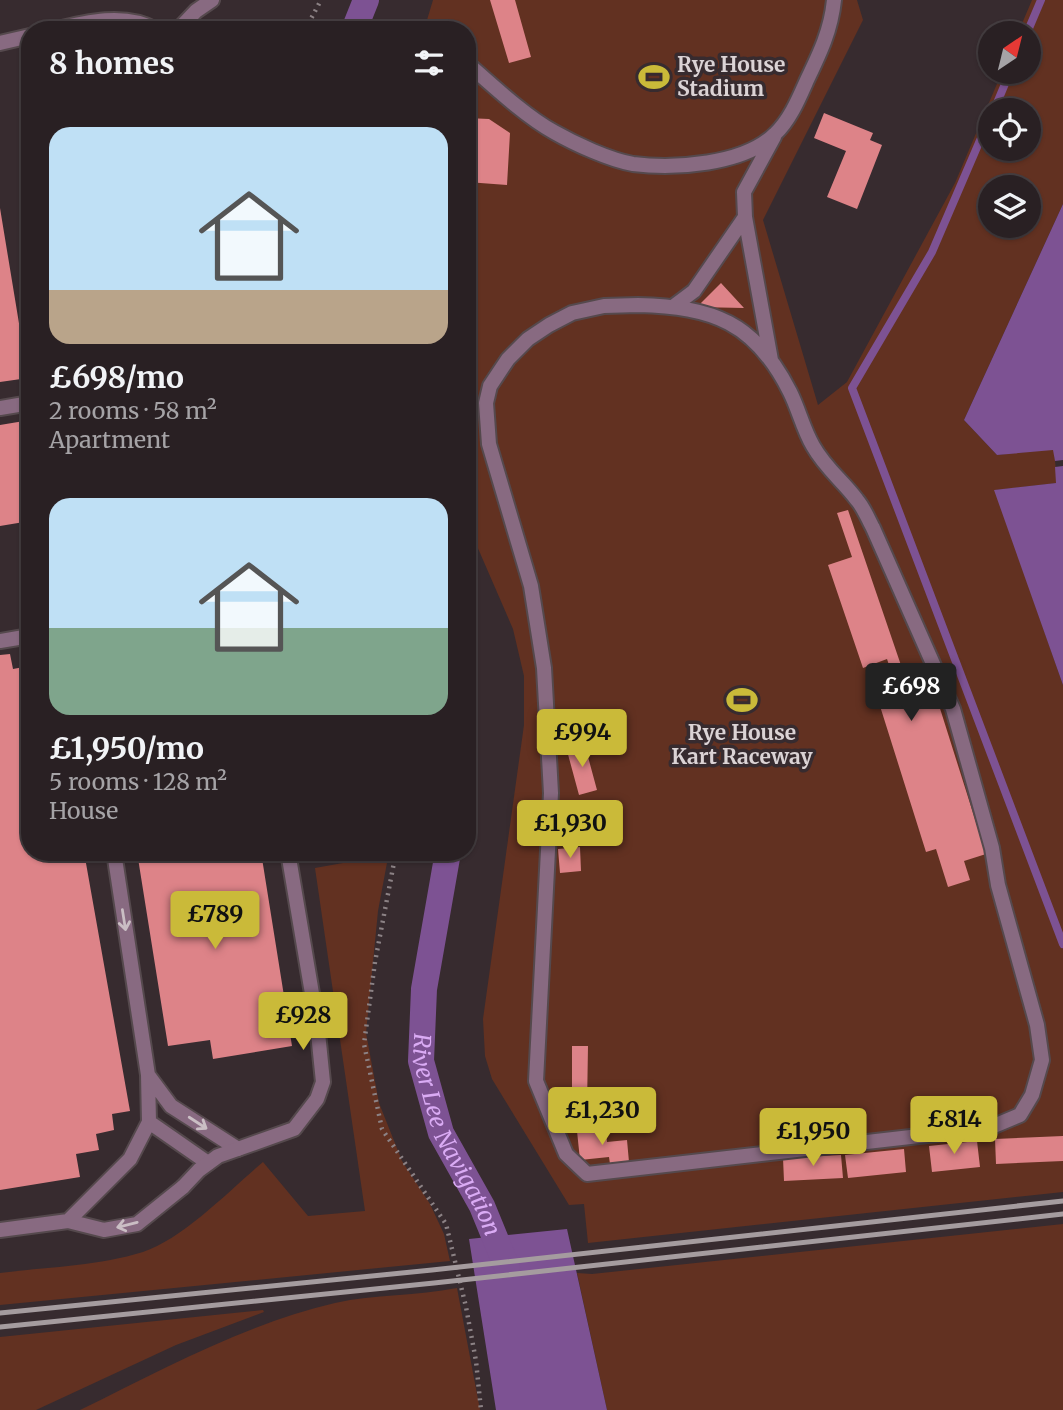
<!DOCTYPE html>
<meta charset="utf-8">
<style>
body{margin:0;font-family:Merriweather,serif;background:#31282b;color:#f1f3f6;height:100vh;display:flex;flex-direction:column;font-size:26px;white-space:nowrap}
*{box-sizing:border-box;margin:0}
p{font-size:23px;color:#a5a3a6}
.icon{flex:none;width:38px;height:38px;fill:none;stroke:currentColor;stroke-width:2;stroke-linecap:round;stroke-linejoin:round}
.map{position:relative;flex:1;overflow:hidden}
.sheet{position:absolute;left:21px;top:21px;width:455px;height:840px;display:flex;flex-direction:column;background:#292023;border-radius:28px;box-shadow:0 2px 5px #0004,0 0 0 2px #453e41}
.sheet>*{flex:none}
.needle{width:46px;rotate:35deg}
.tools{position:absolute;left:978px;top:21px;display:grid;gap:14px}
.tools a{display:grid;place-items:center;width:63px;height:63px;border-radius:50%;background:#292023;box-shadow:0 2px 5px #0004,0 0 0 2px #453e41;font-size:35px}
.price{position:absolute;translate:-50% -60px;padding:0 16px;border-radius:7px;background:#caba39;color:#111;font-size:23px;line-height:46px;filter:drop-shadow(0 2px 4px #0008)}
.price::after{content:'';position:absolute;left:50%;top:42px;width:21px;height:16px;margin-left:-10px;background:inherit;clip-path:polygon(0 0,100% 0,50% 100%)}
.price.active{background:#222;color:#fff}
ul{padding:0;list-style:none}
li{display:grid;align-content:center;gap:14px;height:371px;padding:0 28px}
li span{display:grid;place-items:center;height:217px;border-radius:21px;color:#555}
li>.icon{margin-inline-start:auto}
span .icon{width:126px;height:126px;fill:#fffc;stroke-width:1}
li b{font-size:30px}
h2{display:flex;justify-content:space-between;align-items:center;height:84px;padding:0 28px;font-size:30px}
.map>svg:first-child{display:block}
</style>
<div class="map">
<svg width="1063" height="1410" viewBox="0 0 1063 1410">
<rect width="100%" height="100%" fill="#372b2f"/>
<path fill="#623121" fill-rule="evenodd" d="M433,0H857L863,20L763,220L818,405L847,382L955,183L1002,72H1029V33H1018L1032,0H1063V204L964,420L997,455L1054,449L1057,483L995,490L1063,685V1192L588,1243L584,1204L569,1205L492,1079L485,1056L483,1019L524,725V676L513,629L467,523V30H424ZM990,110H1029V149H990ZM990,187H1029V226H990Z
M381,852H389L378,911L366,1033L379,1103L402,1161L430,1204L444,1234L450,1261L0,1305V1273C47,1267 98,1266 143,1252C183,1239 231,1189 263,1162L308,1216L365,1211L315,868L382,856Z
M1063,1224V1410H607L577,1273L592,1274Z
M457,1288L480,1410H80C162,1370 245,1324 335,1303C375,1294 417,1296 457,1288Z
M263,1310L264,1312L176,1345L36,1410H0V1337Z"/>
<path fill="#7d5293" d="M1063,204V460L1055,461L1053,450L997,455L964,420Z
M1063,466V685L994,490L1056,483L1055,467Z
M567,1229L607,1410H496L469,1239Z"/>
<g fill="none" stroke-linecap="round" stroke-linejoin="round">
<path stroke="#7d5293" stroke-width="8" d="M1027,33L1041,0
M994,110L1010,72
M990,117L932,252L852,388L1063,944"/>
<g stroke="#7d5293" stroke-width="26">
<path d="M354,30L366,0"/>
<path id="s1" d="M448,852L424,989L421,1061L441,1133L482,1206L507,1267"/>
</g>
</g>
<path fill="#dd8388" d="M490,0H515L531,57L509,63Z
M824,113L873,133L870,140L882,145L857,209L827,197L846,151L814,138Z
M467,118L489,119L510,133L507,185L467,182Z
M0,208L28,378L0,382Z
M721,283L744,308L697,307Z
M30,420V521L0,526V425Z
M848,510L905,677L919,673L914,686L931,680L986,854L964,861L970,880L948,887L936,849L926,852L874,687L894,680L887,659L863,668L828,565L852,557L837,513Z
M10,654L13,669L29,666L30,669V852H84L130,1111L112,1114L114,1130L96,1134L99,1150L76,1154L80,1177L0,1190V655Z
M584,742L597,790L579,795L566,747Z
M580,847L581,871L560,873L558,849Z
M137,852H261L292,1046L213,1059L210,1040L168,1046Z
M572,1046H588L587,1107H572Z
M606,1129L607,1142L627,1140L629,1162L610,1164L609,1157L580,1160L577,1131Z
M1063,1136V1161L996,1164L995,1139Z
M977,1141L980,1167L932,1172L929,1146Z
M904,1149L906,1172L848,1178L845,1155Z
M841,1155L843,1178L784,1181L783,1158Z"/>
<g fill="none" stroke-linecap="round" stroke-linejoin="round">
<g stroke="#55494d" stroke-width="18">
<path id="lane" d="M178,30L196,11L212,0
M467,63C492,85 525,116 554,132C575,144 610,160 633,164C674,169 744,165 775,134C790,120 799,98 807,80C820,53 831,30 834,0
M745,217L771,360
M638,305C713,307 755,322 790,392C799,410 803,429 813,446C826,469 843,481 857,500C864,508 868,519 873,528L953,709L992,848L998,885L1037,1025L1042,1060L1032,1095L1020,1115L989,1128L587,1174L566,1154L536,1081L551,793L544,668L531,586L489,444L486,403L490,386L508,359L528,339L549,325L572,313L604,306Z
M674,306L694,291L745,217L744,192L774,137
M0,408L30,403
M0,641L24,637L30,639
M114,852L148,1075L171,1106L238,1149
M149,1122L208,1163
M68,1221L130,1159L149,1122L148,1075
M0,1230L68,1221L104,1230L137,1224L183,1187"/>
</g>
<g stroke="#55494d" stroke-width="18">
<path id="street" d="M54,30C85,22 126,12 156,30
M0,43L30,36
M183,1187L199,1170L218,1156L294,1129L317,1099L323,1082L317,1023L288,852"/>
</g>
<path stroke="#8c8285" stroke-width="4.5" stroke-dasharray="2 5" stroke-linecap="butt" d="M305,30L321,0
M396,852L375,962L364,1044L382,1129L446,1224L466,1307L476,1361L481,1410"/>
<use href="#lane" stroke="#886a81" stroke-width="14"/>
<use href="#street" stroke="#886a81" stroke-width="14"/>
<path stroke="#a59c9f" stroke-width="5" d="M0,1313L432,1270L1063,1201
M0,1327L434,1283L1063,1214"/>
</g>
<defs><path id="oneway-shaft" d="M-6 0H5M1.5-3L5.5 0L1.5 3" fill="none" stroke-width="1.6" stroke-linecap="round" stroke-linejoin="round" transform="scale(1.75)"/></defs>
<g stroke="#cabec4">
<use href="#oneway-shaft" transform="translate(124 920) rotate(81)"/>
<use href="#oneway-shaft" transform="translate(198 1123) rotate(33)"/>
<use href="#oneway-shaft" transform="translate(127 1225) rotate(166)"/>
</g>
<defs>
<g id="stadium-bare" transform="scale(2.415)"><path d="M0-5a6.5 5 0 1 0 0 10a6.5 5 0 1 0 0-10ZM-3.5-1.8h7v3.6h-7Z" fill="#caba39" stroke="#372b2f" stroke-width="2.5" paint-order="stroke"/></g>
</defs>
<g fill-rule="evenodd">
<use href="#stadium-bare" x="654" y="77"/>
<use href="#stadium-bare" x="742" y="700"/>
</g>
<g text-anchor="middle" stroke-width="7" stroke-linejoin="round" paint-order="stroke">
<g font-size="21" font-weight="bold" fill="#dbd3d5" stroke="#372b2f" text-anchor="start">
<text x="677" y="72">Rye House<tspan x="677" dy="24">Stadium</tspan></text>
<text x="742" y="740" text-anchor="middle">Rye House<tspan x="742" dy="24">Kart Raceway</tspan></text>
</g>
<g font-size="23" font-style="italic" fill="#daabf4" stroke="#372b2f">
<text dy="8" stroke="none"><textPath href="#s1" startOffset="292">River Lee Navigation</textPath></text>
</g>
</g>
</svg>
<div class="tools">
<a><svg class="needle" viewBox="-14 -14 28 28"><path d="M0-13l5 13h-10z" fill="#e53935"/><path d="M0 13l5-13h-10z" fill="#a5a3a6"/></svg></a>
<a><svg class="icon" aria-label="locate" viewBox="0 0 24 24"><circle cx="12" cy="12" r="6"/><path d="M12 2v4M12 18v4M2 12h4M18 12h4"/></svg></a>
<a><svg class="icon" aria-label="layers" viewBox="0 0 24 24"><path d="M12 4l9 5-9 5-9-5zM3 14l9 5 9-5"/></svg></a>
</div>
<b class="price active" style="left:911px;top:723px">£698</b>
<b class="price" style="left:582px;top:769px">£994</b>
<b class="price" style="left:570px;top:860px">£1,930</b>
<b class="price" style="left:215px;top:951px">£789</b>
<b class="price" style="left:303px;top:1052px">£928</b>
<b class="price" style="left:602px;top:1147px">£1,230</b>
<b class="price" style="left:954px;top:1156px">£814</b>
<b class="price" style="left:813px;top:1168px">£1,950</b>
<section class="sheet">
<h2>8 homes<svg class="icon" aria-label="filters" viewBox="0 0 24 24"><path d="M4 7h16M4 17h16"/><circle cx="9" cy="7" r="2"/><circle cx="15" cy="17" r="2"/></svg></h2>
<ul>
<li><span style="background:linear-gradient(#bfe0f5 75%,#b9a48a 0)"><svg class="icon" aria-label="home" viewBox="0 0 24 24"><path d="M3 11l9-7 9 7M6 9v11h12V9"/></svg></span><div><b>£698/mo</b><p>2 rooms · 58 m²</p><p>Apartment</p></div></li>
<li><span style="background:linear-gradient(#bfe0f5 60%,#7fa58c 0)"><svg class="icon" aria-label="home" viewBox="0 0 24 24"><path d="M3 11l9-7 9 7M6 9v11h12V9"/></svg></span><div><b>£1,950/mo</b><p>5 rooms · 128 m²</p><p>House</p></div></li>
</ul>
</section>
</div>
